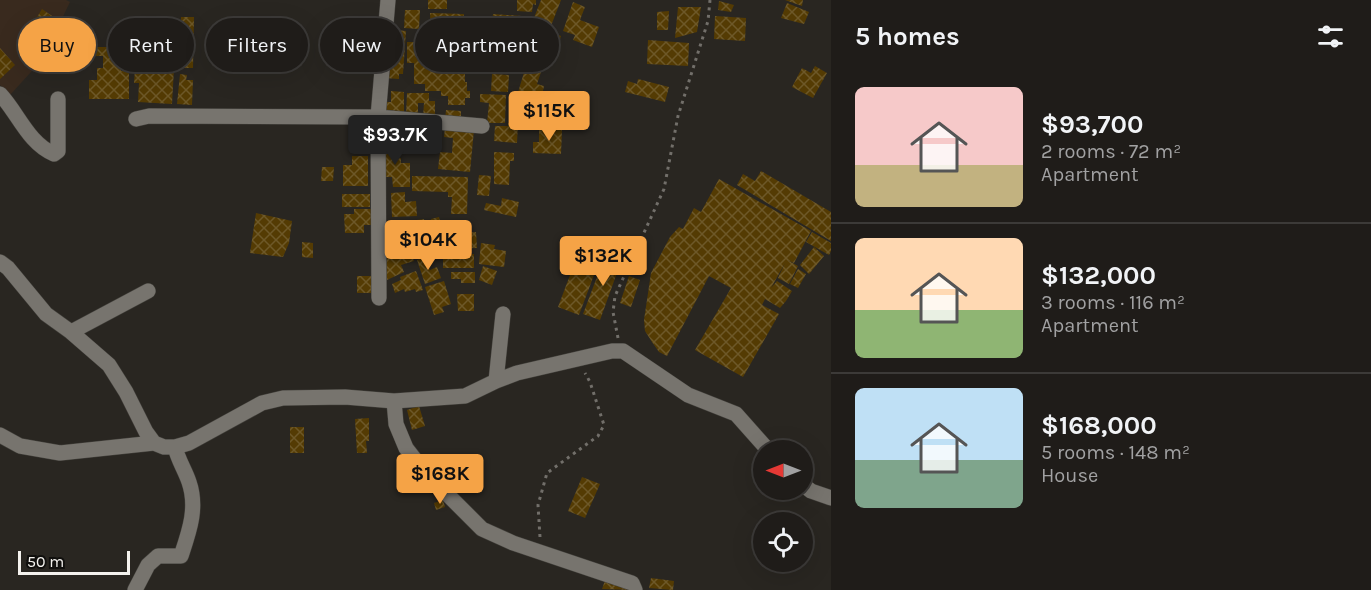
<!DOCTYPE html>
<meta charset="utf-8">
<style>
body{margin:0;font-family:Karla,sans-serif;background:#272522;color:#f1f3f6;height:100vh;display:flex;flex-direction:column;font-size:22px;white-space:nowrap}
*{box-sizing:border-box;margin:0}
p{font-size:20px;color:#a1a1a2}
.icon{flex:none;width:33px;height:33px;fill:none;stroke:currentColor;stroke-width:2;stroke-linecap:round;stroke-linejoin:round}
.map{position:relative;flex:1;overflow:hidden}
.side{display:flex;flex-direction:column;background:#1f1c19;width:540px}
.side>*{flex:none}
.banner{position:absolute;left:18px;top:18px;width:570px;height:54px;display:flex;gap:12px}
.needle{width:39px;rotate:270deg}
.tools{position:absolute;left:753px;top:440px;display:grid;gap:12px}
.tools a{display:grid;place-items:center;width:60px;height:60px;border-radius:50%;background:#1f1c19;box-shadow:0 6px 24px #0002,0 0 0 2px #3c3a38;font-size:30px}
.scale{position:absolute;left:18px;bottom:15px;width:112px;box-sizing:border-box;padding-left:6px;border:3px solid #f4f2ee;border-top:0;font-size:16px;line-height:21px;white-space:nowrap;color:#f4f2ee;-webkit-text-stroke:4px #100f0d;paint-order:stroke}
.price{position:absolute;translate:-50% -51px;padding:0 14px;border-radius:6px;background:#f5a346;color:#111;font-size:20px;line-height:39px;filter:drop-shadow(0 2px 3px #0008)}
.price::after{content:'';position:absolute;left:50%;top:36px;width:18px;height:14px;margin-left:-9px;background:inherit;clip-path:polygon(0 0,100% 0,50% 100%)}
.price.current{background:#222;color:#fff}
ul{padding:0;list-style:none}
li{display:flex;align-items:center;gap:18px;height:150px;padding:0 24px}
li+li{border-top:2px solid #3c3a38}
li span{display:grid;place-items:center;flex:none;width:168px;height:120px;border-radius:9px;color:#555}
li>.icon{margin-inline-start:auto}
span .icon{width:72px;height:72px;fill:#fffc;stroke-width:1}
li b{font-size:26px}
h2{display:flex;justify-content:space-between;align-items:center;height:72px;padding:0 24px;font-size:26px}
.tag{padding:0 21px;border-radius:27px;background:#1f1c19;box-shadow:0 6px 24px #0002,0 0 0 2px #3c3a38;font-size:21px;line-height:54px}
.tag.current{background:#f5a346;color:#111}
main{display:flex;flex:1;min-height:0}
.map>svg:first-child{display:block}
</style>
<main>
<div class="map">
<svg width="831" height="590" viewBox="0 0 831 590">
<defs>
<pattern id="building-cross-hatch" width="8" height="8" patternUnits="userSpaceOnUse" patternTransform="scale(1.5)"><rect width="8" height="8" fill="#543b03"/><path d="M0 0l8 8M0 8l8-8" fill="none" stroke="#6d5828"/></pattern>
</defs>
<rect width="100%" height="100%" fill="#292621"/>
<path fill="#392a1e" d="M0,0H66L70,2L42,60L10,95L0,85Z"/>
<path fill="url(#building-cross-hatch)" d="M428,0H447V9H428Z
M517,0H536V5L533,4L532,12L517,11Z
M541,0H561L549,31L561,36L559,42L555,41L552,48L545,45L539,65L543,66L537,84L544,86L541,101L559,102L558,113L549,112L548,126L530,125V121L515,120L516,99L525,69L507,64V72L484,71V51H511L510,64L517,46L525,48L528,39L526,38Z
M785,0H803L802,6Z
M719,1L734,5L731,12L718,10Z
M573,2L585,7L580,20L599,27L592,47L573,40L575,35L563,31Z
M787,3L809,12L804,24L781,18Z
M678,7H701L697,32L675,38Z
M42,9L58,20L38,52L22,42Z
M405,10H420L419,29L404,28Z
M669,11L668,30H657V12Z
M430,13L464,14L463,27L446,26V35L431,34Z
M493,14L522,16L514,43L490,40Z
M715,16L746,18L745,41L714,39Z
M181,17H194L193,68H179Z
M470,18L489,21L484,49L476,47L474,61L465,60Z
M151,28H166V38H162V47H171L172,65H152V59H134V47H152Z
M387,29L406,31L403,74H399V79L384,78Z
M426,38H441V46H459V65H465V82H467V91H470V98H465V105H448V96H441V91H425V84H414V63H407V42H426Z
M648,40L689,43L688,66L647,64Z
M95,47H121V71H129V99H89V80H97V68H103V56H95Z
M0,48L15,65L0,79Z
M815,66L827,73L813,98L792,87L802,68L811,73Z
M135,68L174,69L172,104L138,102L139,83H134Z
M180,74L187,75L186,80H193L192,105L177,104Z
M492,74L509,75L508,92L491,91Z
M638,79L669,87L665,102L625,92L628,81L637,84Z
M391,91L404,92V116L383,114L381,102H391Z
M407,93H429V101H435V117H423L424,103H418V116H406Z
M480,94L506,95L505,123H487L489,103L480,102Z
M446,110L461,111V120L445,119Z
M381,119L407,120L406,137L381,134Z
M357,122H374V153H356Z
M416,122L431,123L429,154L411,153L412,142H415Z
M508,123H518L517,143L494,141L495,126H508Z
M445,127L474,130L470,172L438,169L440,152L452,153L453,138L444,137Z
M539,129L562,130L561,154L533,153V142H539Z
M389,139H395L396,158H401V163H410V187H393L392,177H382L383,144H389Z
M494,152L514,153V161H510L509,185L494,184Z
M352,156H368V186H343V165H352Z
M322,167H334L333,181H321Z
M761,171L831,212V241L737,185L743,174L755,181Z
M479,175L491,176L489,196L477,195Z
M412,176L468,177L467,214H451L452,197H448V192L412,191Z
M719,179L811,231L794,263L787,260L798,266L789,284L778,278L785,263L771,288L777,281L792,291L786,301L780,308L765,299L762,305L779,314L743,377L695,350L731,288L709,276L667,356L659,352L652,342L645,331L644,320L651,273L670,237L679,227L683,229L694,208L701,212Z
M405,192V202L416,201L417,216L392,217L391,193Z
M342,194H370V207H342Z
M502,198L519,202L516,217L484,210L486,203L501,206Z
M354,209H371V225H364V233H345L344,214H354Z
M256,213L292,221L289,243L283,257L250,253Z
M439,217L441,224L449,222L450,229L445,231L446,233L435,236L433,229L427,231L429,237L421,239L417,220L424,219L425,226L432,225L431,219Z
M415,225L418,240L408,243L404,228Z
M476,232L477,248L455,249L454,239H461V233Z
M812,232L831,243V251L829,255L806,242Z
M302,242L313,243V258L302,257Z
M481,243L495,245L494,249L506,251L504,267L479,264Z
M814,247L824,256L809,274L800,265Z
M410,249L414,261L401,265L404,272L387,280L381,253L397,250L398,253Z
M579,251L600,259L579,315L558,307Z
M606,253L622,259L600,320L583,314Z
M443,254H474V268H443Z
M426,257L430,270L437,267L441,278L425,284L417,260Z
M483,266L497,271L492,285L479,280Z
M798,269L806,274L798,288L790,284Z
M416,271L423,290L416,292L415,289L405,292L404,289L395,293L392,284L401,280L400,277Z
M451,272H475V283H461V279H451Z
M357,276H373V293H357Z
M629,276L640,280L631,307L620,303Z
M444,281L451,304L442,307L444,312L434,315L425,287Z
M457,294H474V311H458Z
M419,406L425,426L412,430L407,410Z
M369,418V441H366L367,453H357L355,419Z
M290,427H304V453H290Z
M582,477L600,484L585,518L568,511Z
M443,500L445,507L436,510L434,503Z
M607,575L634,590L602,589Z
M651,578L674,581L673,590L649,588Z"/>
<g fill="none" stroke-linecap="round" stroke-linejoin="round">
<g stroke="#43413c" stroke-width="16">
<path id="street" d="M0,94C18,113 28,143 54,154L58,151V99
M136,119L149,116L378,117L482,126
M0,262L8,268L46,314L71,332L109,365L126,392L146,432L154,443L164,447H175L189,443L262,403L283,398L345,397L394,401L465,396L496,381L517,373L612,351H623L688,395L736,414L768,450
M379,298L378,117L388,0
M71,332L148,291
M496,381L503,314
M394,401L396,424L406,448L424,471L482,529L513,543L632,583L635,590
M0,435L20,446L60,453L154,443
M802,484L811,491L831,498
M135,590L148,565L158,556H181C189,532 198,508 189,482C185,470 178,460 175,447"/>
</g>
<path stroke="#726f6a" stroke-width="3" stroke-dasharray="3 4.5" stroke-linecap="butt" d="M618,338L613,312L615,296L664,189L678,116L708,21L710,0
M540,537L538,505L547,473L598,436L604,425L590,382L585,373"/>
<use href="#street" stroke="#77746e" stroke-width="15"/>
</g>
</svg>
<div class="tools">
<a><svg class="needle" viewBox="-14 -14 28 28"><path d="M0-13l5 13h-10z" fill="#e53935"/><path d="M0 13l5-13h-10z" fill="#a1a1a2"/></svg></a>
<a><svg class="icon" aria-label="locate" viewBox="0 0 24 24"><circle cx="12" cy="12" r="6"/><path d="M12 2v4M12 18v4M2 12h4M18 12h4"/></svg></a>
</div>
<div class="scale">50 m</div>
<b class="price" style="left:549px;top:142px">$115K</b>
<b class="price current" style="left:395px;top:166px">$93.7K</b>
<b class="price" style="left:428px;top:271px">$104K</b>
<b class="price" style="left:603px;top:287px">$132K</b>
<b class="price" style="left:440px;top:505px">$168K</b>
<div class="banner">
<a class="tag current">Buy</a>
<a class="tag">Rent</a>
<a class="tag">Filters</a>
<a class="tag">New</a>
<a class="tag">Apartment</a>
</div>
</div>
<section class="side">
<h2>5 homes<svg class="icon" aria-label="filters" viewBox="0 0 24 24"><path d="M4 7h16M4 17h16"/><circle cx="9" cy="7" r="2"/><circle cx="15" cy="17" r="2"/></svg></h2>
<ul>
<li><span style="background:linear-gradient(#f6c9c9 65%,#c2b280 0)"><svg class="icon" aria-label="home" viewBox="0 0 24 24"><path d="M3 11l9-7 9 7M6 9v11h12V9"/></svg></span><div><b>$93,700</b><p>2 rooms · 72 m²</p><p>Apartment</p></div></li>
<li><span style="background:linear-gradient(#ffd9b3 60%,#8fb573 0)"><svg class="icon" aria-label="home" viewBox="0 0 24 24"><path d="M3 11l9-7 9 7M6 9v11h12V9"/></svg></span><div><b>$132,000</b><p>3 rooms · 116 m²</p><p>Apartment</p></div></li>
<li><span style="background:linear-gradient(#bfe0f5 60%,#7fa58c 0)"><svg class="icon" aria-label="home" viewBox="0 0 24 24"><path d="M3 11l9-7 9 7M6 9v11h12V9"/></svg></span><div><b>$168,000</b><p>5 rooms · 148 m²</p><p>House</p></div></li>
</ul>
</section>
</main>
